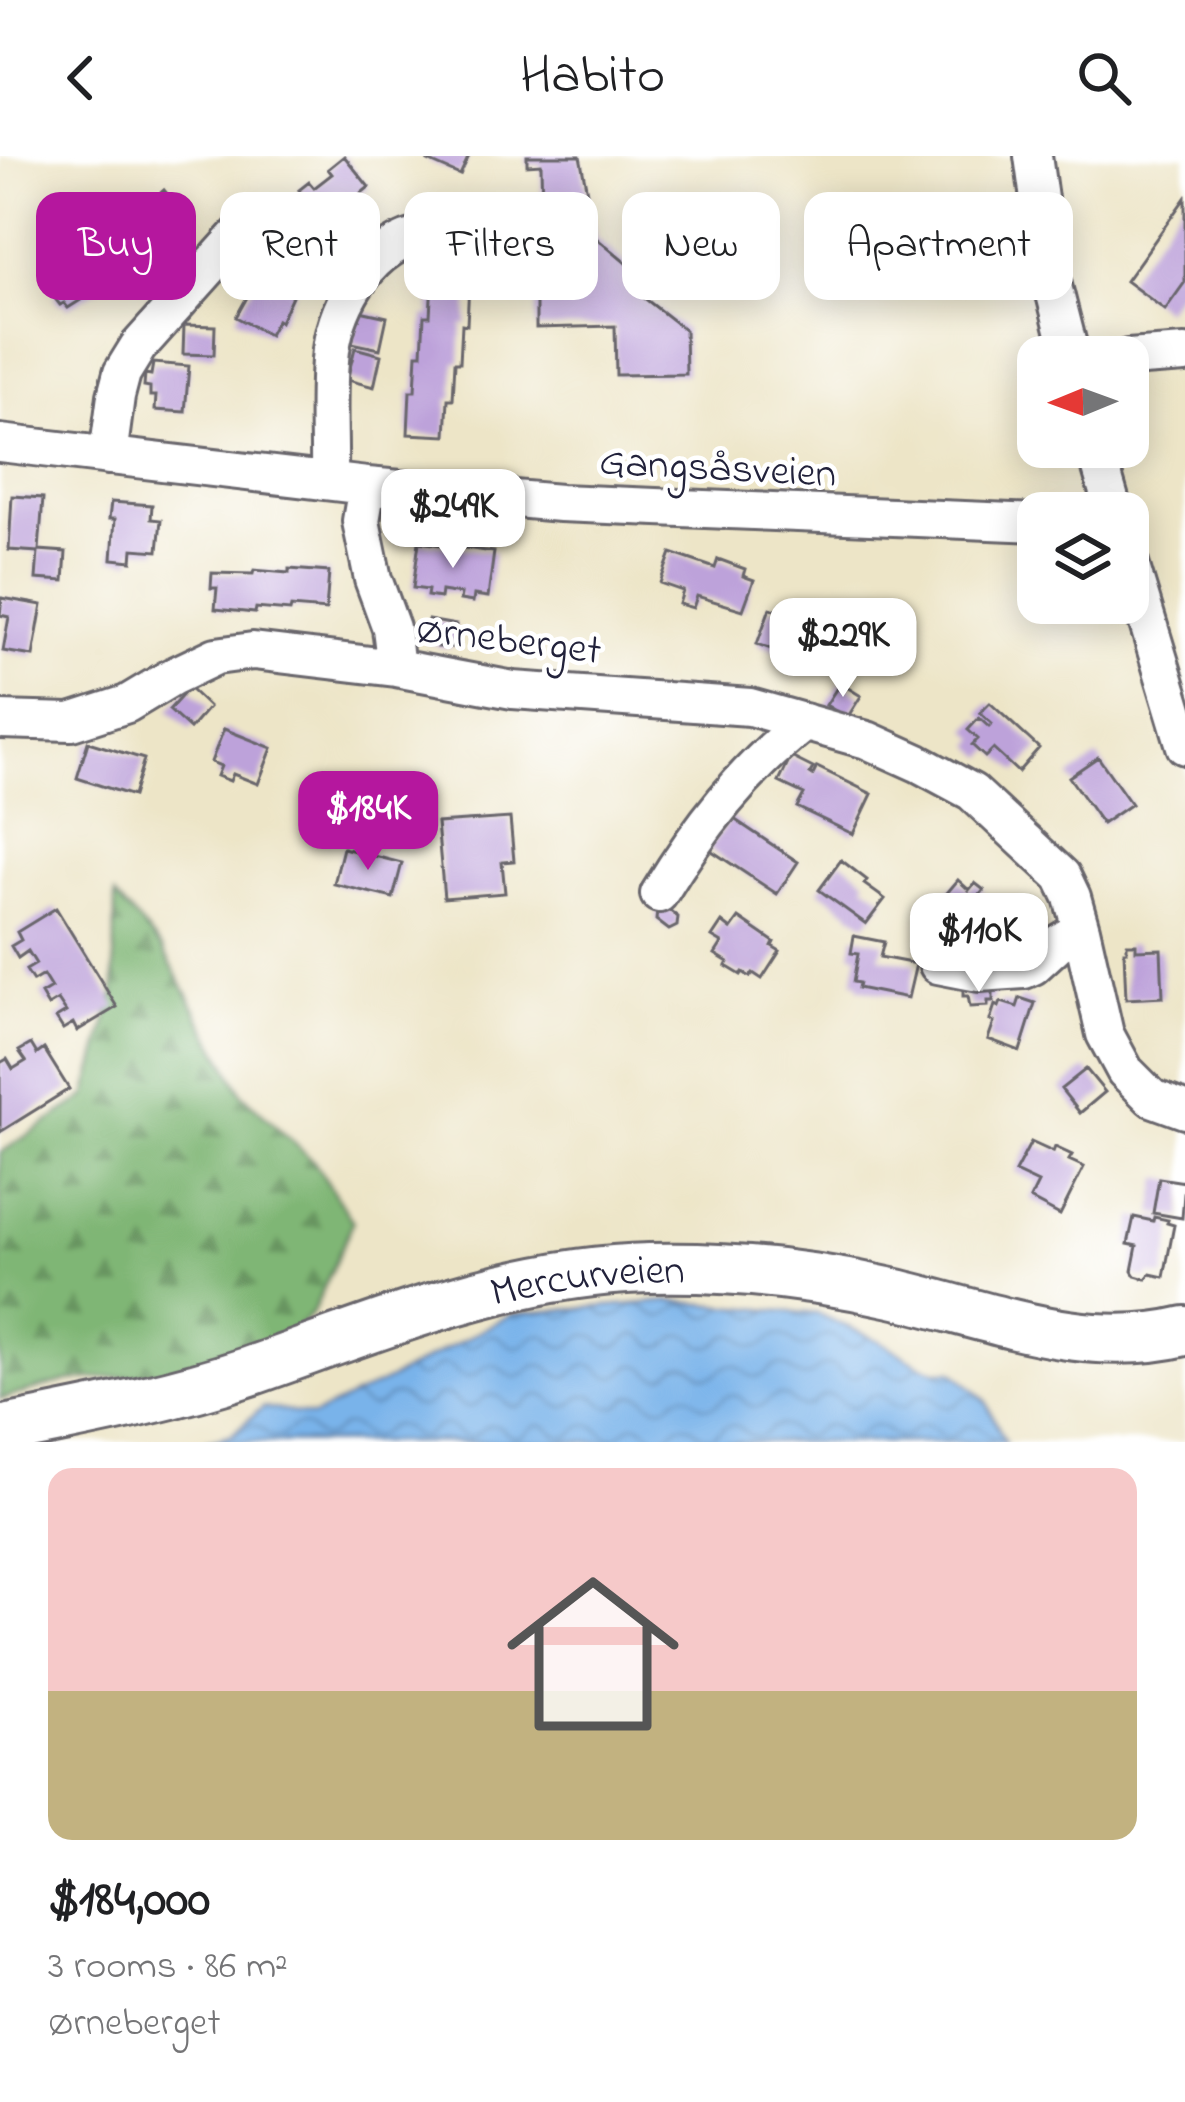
<!DOCTYPE html>
<meta charset="utf-8">
<style>
body{margin:0;font-family:"Indie Flower",sans-serif;background:#f2f2f2;color:#202124;height:100vh;display:flex;flex-direction:column;font-size:45px;white-space:nowrap}
*{box-sizing:border-box;margin:0}
p{font-size:39px;color:#757577}
.icon{flex:none;width:66px;height:66px;fill:none;stroke:currentColor;stroke-width:2;stroke-linecap:round;stroke-linejoin:round}
.map{position:relative;height:1286px;overflow:hidden}
.drawer{display:flex;flex-direction:column;background:#fff;flex:1}
.drawer>*{flex:none}
.hud{position:absolute;left:36px;top:36px;width:1113px;height:108px;display:flex;gap:24px}
.needle{width:78px;rotate:269deg}
.fabs{position:absolute;left:1017px;top:180px;display:grid;gap:24px}
.fabs a{display:grid;place-items:center;width:132px;height:132px;border-radius:24px;background:#fff;box-shadow:0 6px 30px #0003;font-size:60px}
.price{position:absolute;translate:-50% -102px;padding:0 27px;border-radius:24px;background:#fff;color:#222;font-size:39px;line-height:78px;filter:drop-shadow(0 3px 6px #0008)}
.price::after{content:'';position:absolute;left:50%;top:72px;width:36px;height:27px;margin-left:-18px;background:inherit;clip-path:polygon(0 0,100% 0,50% 100%)}
.price.current{background:#b5179e;color:#fff}
ul{padding:0;list-style:none}
li{display:grid;align-content:center;gap:24px;height:636px;padding:0 48px}
li+li{border-top:3px solid #e0e0e0}
li span{display:grid;place-items:center;height:372px;border-radius:24px;color:#555}
li>.icon{margin-inline-start:auto}
span .icon{width:216px;height:216px;fill:#fffc;stroke-width:1}
li b{font-size:51px}
.tag{padding:0 42px;border-radius:24px;background:#fff;box-shadow:0 6px 30px #0003;font-size:42px;line-height:108px}
.tag.current{background:#b5179e;color:#fff}
header{display:flex;justify-content:space-between;align-items:center;height:156px;padding:0 48px;background:#fff;font-size:54px;font-weight:600}
.map>svg:first-child{display:block}
</style>
<header><svg class="icon" aria-label="back" viewBox="0 0 24 24"><path d="M15 5l-7 7 7 7"/></svg>Habito<svg class="icon" aria-label="search" viewBox="0 0 24 24"><circle cx="10" cy="10" r="6"/><path d="M15 15l6 6"/></svg></header>
<div class="map">
<svg width="1185" height="1286" viewBox="0 0 1185 1286">
<defs>
<pattern id="forest-firs" width="22" height="20" patternUnits="userSpaceOnUse" patternTransform="scale(3)"><rect width="22" height="20" fill="#7fb674"/><path d="M5 1l3.5 6h-7zM16 11l3.5 6h-7z" fill="#689460"/></pattern>
<pattern id="water-waves" width="16" height="10" patternUnits="userSpaceOnUse" patternTransform="scale(3)"><rect width="16" height="10" fill="#79b3ea"/><path d="M0 5q4-4 8 0t8 0" fill="none" stroke="#6391bf"/></pattern>
</defs>
<rect width="100%" height="100%" fill="#fff"/>
<filter id="ink" filterUnits="userSpaceOnUse"><feTurbulence type="fractalNoise" baseFrequency=".00833" numOctaves="2"/><feDisplacementMap in="SourceGraphic" scale="24" xChannelSelector="R" yChannelSelector="G"/><feConvolveMatrix kernelMatrix="1 2 1 2 8 2 1 2 1" color-interpolation-filters="sRGB"/></filter>
<filter id="wash" filterUnits="userSpaceOnUse"><feTurbulence type="fractalNoise" baseFrequency=".004" numOctaves="4" result="noise"/><feDisplacementMap in="SourceGraphic" scale="48" xChannelSelector="R" yChannelSelector="G"/><feGaussianBlur stdDeviation="2.7" result="paint"/><feColorMatrix in="noise" values="0 0 0 0 0 0 0 0 0 0 0 0 0 0 0 0 0 1.4 0 .05"/><feComposite in="paint" operator="in"/></filter>
<g filter="url(#wash)">
<rect width="100%" height="100%" fill="#ede5c7"/>
<path fill="url(#forest-firs)" stroke="#506c58" stroke-width="3" d="M115,740L162,792L243,939L314,1006L353,1066L313,1156L285,1183L214,1214L68,1225L0,1243V997L86,941L114,839Z"/>
<path fill="url(#water-waves)" stroke="#4e6a92" stroke-width="3" d="M670,1145L818,1158L880,1185L920,1209L937,1215H953L985,1244L1005,1286H204L231,1279L263,1251L313,1260L394,1221L512,1158Z"/>
<g id="blocks">
<path fill="#bda2da" d="M344,0L369,31L319,72L310,62L304,66L298,58L303,53L297,46L304,40L299,34L309,26L314,32L332,18L328,13Z
M430,0H469L460,19L428,5Z
M527,0H580L596,82L644,122L634,134L685,174L686,218L616,219L615,170L536,172V137H544L541,8L527,9Z
M164,34L173,45L178,40L192,56L144,96L122,71Z
M1185,42V126L1165,154L1126,125Z
M86,72L117,121L68,152L64,147L60,149L53,140L58,137L50,124L52,123L49,118L75,101L65,86Z
M264,111L297,129L280,166L277,164L269,179L236,161Z
M432,124L469,126L467,169L462,168L460,206H455L453,243H448L446,280L408,278L410,235H415L417,198H422L424,160H430Z
M360,155L387,161L380,193L352,187Z
M184,169L215,170L214,199L183,198Z
M355,192L381,199L374,231L347,224Z
M153,207L189,210L185,256L155,254L156,240H150V231L144,230L145,218L151,219Z
M12,340L43,342L39,394L66,396L64,425L36,423L38,396L9,394Z
M111,346L152,349L151,363L161,364L158,395L133,393L132,405L112,403L115,363H109Z
M419,386L494,396L488,441L474,439L473,446L460,444L461,438L441,435L440,442L427,440L428,434L413,432Z
M671,397L715,412L718,403L745,413L743,420L754,424L743,454L697,440L693,452L679,448L683,435L660,427Z
M289,413L329,416L326,454L291,451L290,455L256,452L255,457L215,453L217,432H211L212,417L253,418L254,414L289,417Z
M2,442L42,449L33,500L3,495L9,461L0,459Z
M770,452L820,469L810,500L785,491L783,497L757,488Z
M428,464L456,469L452,491H438L439,489L425,486Z
M840,527L861,540L847,562L826,549Z
M189,532L209,551L190,573L169,554Z
M990,547L1039,592L1018,616L993,593L985,601L972,589L978,583L968,574L979,562L989,571L992,568L980,557Z
M224,573L272,592L258,628L233,618L230,625L217,620L221,610L211,606Z
M88,586L144,603L133,640L77,622Z
M791,601L813,612L810,617L813,619L817,611L872,638L853,678L797,651L804,638L779,626Z
M1098,601L1131,648L1102,668L1069,621Z
M377,624L402,626L400,642L376,640Z
M731,661L798,706L777,738L709,693Z
M510,662L514,705L502,706L505,737L444,742L437,667Z
M343,692L402,707L393,742L334,728Z
M841,704L867,724L864,728L885,743L866,768L819,734Z
M958,724L969,734L975,727L984,734L961,761L941,744Z
M665,751L678,761L677,770L669,774L656,764L657,755Z
M56,752L117,851L77,875L73,867L63,873L56,862L66,856L58,844L48,850L41,838L51,832L43,819L33,825L26,814L36,808L28,795L18,802L11,790L21,784L17,776Z
M739,762L774,786L772,790L780,795L762,823L753,817L750,821L743,816L741,819L726,810L728,806L715,798L722,787L712,781L722,766L731,773Z
M854,780L884,786L880,801L916,808L908,842L858,832L859,827L853,826L858,798L851,797Z
M1127,788H1136V794L1161,793L1163,841L1126,843L1124,795H1127Z
M993,828V845H988V850L970,851L968,840H963V831Z
M1020,842L1035,847L1020,895L988,883L994,866L990,864L995,849L999,851L1001,846L1017,851Z
M31,888L37,898L44,893L69,933L0,976V907L7,903L13,913L26,905L19,895Z
M1086,913L1105,936L1080,957L1061,933Z
M1031,986L1053,996L1055,991L1072,999L1069,1004L1084,1011L1060,1059L1030,1043L1038,1027L1015,1016Z
M1159,1022L1185,1026L1182,1062L1153,1057Z
M1134,1061L1153,1065L1154,1061L1168,1064L1167,1067L1174,1069L1164,1121L1150,1118L1146,1123L1135,1120L1132,1115L1137,1090L1128,1088Z"/>
</g>
</g>
<g filter="url(#ink)">
<use href="#blocks" fill-opacity="0" stroke="#69666c" stroke-width="3"/>
<g fill="none" stroke-linecap="round" stroke-linejoin="round">
<g stroke="#69666c" stroke-width="42">
<path id="minor" d="M1033,0L1049,114L1071,201
M1128,202L1185,198
M0,287L367,330L560,347L1038,367
M1095,291L1114,357
M108,300L116,240L122,217L138,191L252,64
M329,325C330,282 326,237 331,194C337,145 373,86 426,79C442,77 456,80 472,83
M367,330L361,365L373,423L391,472L396,512
M1128,401L1185,590
M0,564L71,566L127,548L172,521L216,500L253,495L396,512L513,534L750,551L867,584L918,607L972,636L1062,720L1072,741L1081,773L1105,878L1125,915L1152,942L1185,954
M659,738C699,672 744,614 805,566
M938,809L979,817L1024,814L1033,810L1057,788L1081,773"/>
</g>
<g stroke="#69666c" stroke-width="54">
<g id="major">
<path id="s1" d="M0,1275C83,1258 166,1243 247,1216C377,1171 508,1115 649,1112C730,1110 813,1119 892,1137C989,1159 1084,1200 1185,1175"/>
</g>
</g>
<use href="#minor" stroke="#fff" stroke-width="36"/>
<use href="#major" stroke="#fff" stroke-width="48"/>
</g>
</g>
<g text-anchor="middle" stroke-width="9" stroke-linejoin="round" paint-order="stroke">
<g font-size="42" fill="#22223b" stroke="#fff">
<text transform="translate(718 309) rotate(3)" y="15">Gangsåsveien</text>
<text transform="translate(509 481) rotate(7)" y="15">Ørneberget</text>
<text dy="15" stroke="none"><textPath href="#s1" startOffset="609">Mercurveien</textPath></text>
</g>
</g>
</svg>
<div class="fabs">
<a><svg class="needle" viewBox="-14 -14 28 28"><path d="M0-13l5 13h-10z" fill="#e53935"/><path d="M0 13l5-13h-10z" fill="#757577"/></svg></a>
<a><svg class="icon" aria-label="layers" viewBox="0 0 24 24"><path d="M12 4l9 5-9 5-9-5zM3 14l9 5 9-5"/></svg></a>
</div>
<b class="price" style="left:453px;top:415px">$249K</b>
<b class="price" style="left:843px;top:544px">$229K</b>
<b class="price current" style="left:368px;top:717px">$184K</b>
<b class="price" style="left:979px;top:839px">$110K</b>
<div class="hud">
<a class="tag current">Buy</a>
<a class="tag">Rent</a>
<a class="tag">Filters</a>
<a class="tag">New</a>
<a class="tag">Apartment</a>
</div>
</div>
<section class="drawer">
<ul>
<li><span style="background:linear-gradient(#f6c9c9 60%,#c2b280 0)"><svg class="icon" aria-label="home" viewBox="0 0 24 24"><path d="M3 11l9-7 9 7M6 9v11h12V9"/></svg></span><div><b>$184,000</b><p>3 rooms · 86 m²</p><p>Ørneberget</p></div></li>
</ul>
</section>
